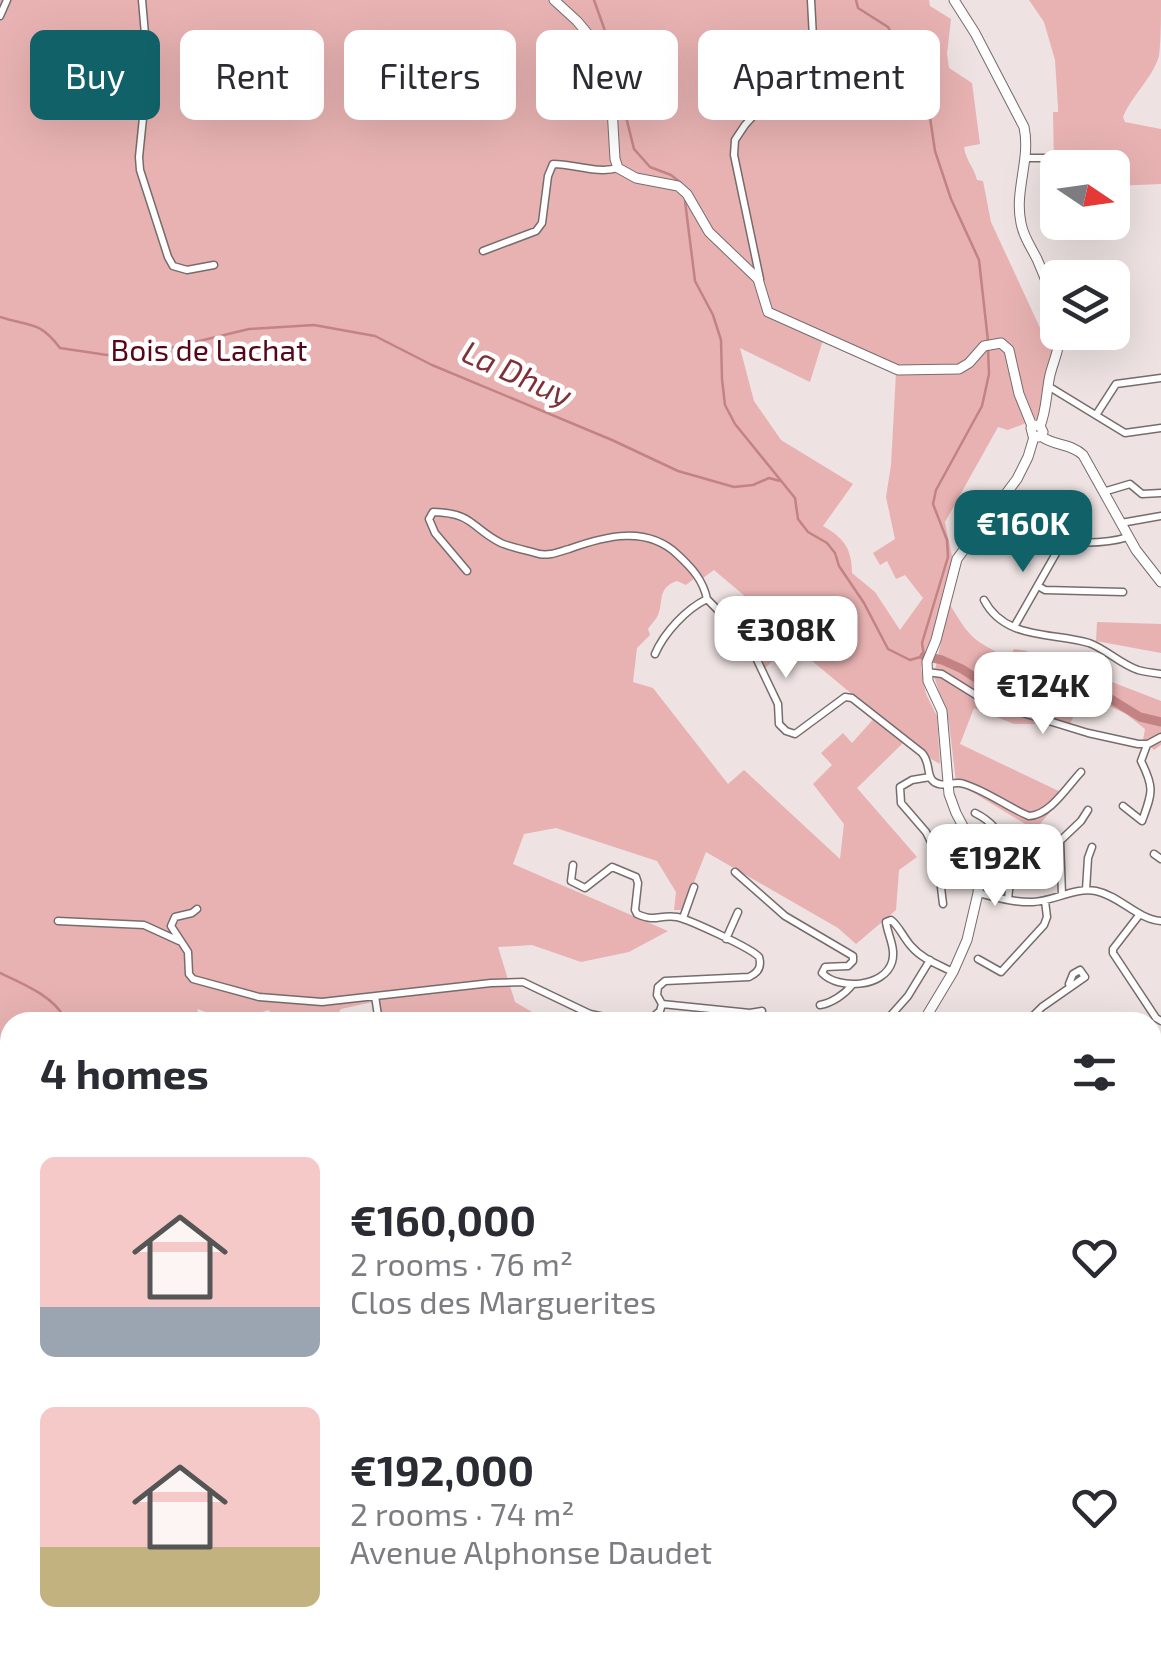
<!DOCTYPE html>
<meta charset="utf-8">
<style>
body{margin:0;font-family:"Exo 2",sans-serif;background:#f2f2f3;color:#2b2b33;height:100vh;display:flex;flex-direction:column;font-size:38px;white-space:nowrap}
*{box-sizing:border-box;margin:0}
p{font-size:32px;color:#7c7c81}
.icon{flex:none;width:55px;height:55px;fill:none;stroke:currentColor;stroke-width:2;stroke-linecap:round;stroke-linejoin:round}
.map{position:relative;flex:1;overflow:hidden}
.sheet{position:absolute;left:0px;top:1012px;width:1162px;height:642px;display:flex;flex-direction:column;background:#fff;border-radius:30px 30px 0 0;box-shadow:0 10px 40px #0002}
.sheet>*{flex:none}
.top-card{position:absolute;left:30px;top:30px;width:1102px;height:90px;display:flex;gap:20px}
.needle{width:65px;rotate:103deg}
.controls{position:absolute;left:1040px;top:150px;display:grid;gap:20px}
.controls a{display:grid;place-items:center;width:90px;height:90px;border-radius:15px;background:#fff;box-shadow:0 10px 40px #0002;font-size:50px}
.price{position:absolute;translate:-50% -85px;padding:0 22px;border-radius:20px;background:#fff;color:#222;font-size:32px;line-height:65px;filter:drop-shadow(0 2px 5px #0008)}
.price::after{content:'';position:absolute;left:50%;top:60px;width:30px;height:22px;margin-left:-15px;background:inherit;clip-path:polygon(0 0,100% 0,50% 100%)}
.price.on{background:#116169;color:#fff}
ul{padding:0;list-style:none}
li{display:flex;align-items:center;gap:30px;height:250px;padding:0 40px}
li span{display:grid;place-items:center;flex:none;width:280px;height:200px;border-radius:15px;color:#555}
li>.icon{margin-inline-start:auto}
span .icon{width:120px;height:120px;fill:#fffc;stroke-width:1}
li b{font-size:42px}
h2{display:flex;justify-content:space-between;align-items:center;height:120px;padding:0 40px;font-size:42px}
.chip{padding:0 35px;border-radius:15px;background:#fff;box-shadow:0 10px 40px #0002;font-size:35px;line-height:90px}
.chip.on{background:#116169;color:#fff}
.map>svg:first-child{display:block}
</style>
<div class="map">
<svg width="1161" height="1654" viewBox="0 0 1161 1654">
<rect width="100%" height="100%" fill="#eee2e2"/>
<path fill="#e8b2b2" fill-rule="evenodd" d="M0,0H929L930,6L951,19L947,54L949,68L972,83L980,144L964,147C966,161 974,167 977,180L983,181L991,222L1041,330H1054L1056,370L1049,414L1008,430L998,427L945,522L952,556L945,596L921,668L926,694L937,716L940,764L903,743L857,788L917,857L899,870L896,910L856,944L838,928L706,852L683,910H674L676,892L657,861L556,828L524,834L513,864L668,931L629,952L581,962L532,945L498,947L515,1002L549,1022H381L373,1002L341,1009L334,1019L303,1012L296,1022H274L269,1010L232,1021L197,1009L202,1022H10V1494L0,1493ZM823,340L896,373L891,465L886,497L895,539L873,553L880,565L887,561L896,579L905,575L923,598L900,630L875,592L852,573C852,549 844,538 823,526L853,484L781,440L754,401L740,348L810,382ZM714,570L760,609L774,629L756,652L764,669L786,648L799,650L877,715L852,743L843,733L821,753L832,765L813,784L844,824L840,859L744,770L728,784L653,688L633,682L637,648L650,635L648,629C651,624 656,620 658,615C664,600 657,588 677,581L686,585L696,577L703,578Z
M1029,0H1161C1161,17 1161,40 1159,56C1152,79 1132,95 1123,117L1125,122L1161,129V184L1113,186L1112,168L1103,167V162L1054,164L1053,112H1058V107L1055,60L1044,22Z
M949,603C970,638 972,640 1009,658L1014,649L1027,651L1028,661L1045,662L1081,680L1112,682L1161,701V745L1154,750L1143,740L1145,729L1126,714L1084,694L1070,724H1014L974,708L960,744L1065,794L1035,830L956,782L949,723L934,676L941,641L940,639Z
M1097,622L1161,624V653L1096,641Z
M1161,1403V1506L1153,1504L1152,1419L1157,1418Z
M10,1505V1645H147L152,1654H0V1506Z"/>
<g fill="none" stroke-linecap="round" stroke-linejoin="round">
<path stroke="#c38384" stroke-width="2.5" d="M594,0L604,28L634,149L650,167L671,175L681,183
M856,0L858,8L888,27L903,54L920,97L929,111L935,151L951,199L979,260L988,341
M685,201L695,281L713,315L721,340L722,379L725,405L735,424L795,498L798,519L808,532L827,543L835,553L839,566L864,603L888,649L910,660L924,656L922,643L948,557L947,540L933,504L936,490L982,406L989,374L988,349
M0,317C30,327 39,320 60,348L107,355L158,351L249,329L314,325L375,336L432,365L612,440L678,471L734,487L753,485L769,478L780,481
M0,973C22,983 58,998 66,1022"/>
<path stroke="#c38384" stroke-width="9" d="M924,656L942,660L962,669L985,684L1010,688L1056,682L1093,688L1140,717L1161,722"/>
<g stroke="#776c6c" stroke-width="9">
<path id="street" d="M142,0L148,69L139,157L140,170L168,257L173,266L187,270L214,265
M0,16L7,0
M110,52L145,43
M1025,158H1047C1054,166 1049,178 1052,188L1058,189
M483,251L536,231L542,223L548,176L553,164C575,164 597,174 618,168
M760,279L734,155L735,140L745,125L807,57L813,38L811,0
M1048,386L1125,433L1161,428
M1096,415L1116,384L1161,378
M1103,492L1130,484L1142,494L1161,493
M1121,523L1161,516
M1015,536C1051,540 1093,548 1128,537
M467,571L435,533L429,519L433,512C474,513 471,528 501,543C510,547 529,551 539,554C550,556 558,552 569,549C605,536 647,525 678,555C692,568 703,580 707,599
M1038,586L1045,590L1123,592
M984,600C1005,640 1051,632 1089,643C1106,649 1120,664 1138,670C1145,672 1153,673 1161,674
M1014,627L1063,541
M655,654C664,633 686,609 707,599L748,641L778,704L779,724L786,731L795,734L845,697L852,698L922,753C931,763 926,775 933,781C942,789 954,780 964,784C987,791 1007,807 1029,816C1050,815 1067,787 1081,772
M927,672L942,674L987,702L1088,733L1138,744H1148L1161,737
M930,777L912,780L900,787L901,803L926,832L937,854L943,904
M1123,806L1142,821C1152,793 1155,789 1141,761L1147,745
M975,813C1010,830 1013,865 1008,899
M1154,854L1161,859
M573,865L571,881L585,888L612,867L636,877L638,883L635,910L637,914C657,923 659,914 677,917C690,920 751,948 759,957C762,967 758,973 749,977L665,981L658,987L657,995L662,1004L660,1011L647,1022
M735,872L785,916L853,956V961L848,966L825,967L822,973C838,990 884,988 892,962C896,948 888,936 886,922L891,920C899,926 903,937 911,946C922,959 937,964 953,972
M1086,890L1088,858L1092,847
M978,893C995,897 1015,903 1033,902C1055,901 1074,887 1096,891C1120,896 1137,919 1161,921
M1062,895L1060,841L1081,821L1088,810
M197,909L192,913L175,917L171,926L188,952L189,974L193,979L259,997L322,1002L491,983L523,982L590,1014L628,1022
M1140,914L1113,949V953L1156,1018L1161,1021
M683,918L694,887
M58,921L144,925L179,941
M726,939L738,912
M978,959L1001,972L1044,925L1047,917L1045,901
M375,996L379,1022
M662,1004L750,1013L762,1011
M820,1005C832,1003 845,994 852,985
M885,1022L908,996L930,960
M1027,1022L1042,1007L1085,977L1080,970L1073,974L1069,984L1071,986
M1108,1022L1117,1020L1118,1022
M1152,1091L1161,1093
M1152,1141L1161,1138
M0,1242L10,1244
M1152,1245L1161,1248
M1152,1304L1161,1296
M307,1645L314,1654
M573,1645L578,1654
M912,1645L915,1654
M238,1654L253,1645"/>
</g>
<g stroke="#776c6c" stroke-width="11">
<path id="secondary" d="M554,0L577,21L592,39L612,108L615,159L618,168L636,178L678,186L687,194L709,232L758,279L768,312L898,370L959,369L969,363L984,346L1001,343L1009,350L1019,394L1032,426
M954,0L975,33L1024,127C1031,159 1014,191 1021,223C1023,236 1031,247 1037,259C1046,279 1053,299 1058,320
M1040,426L1034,425L1031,428L1033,436L1039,437L1043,432L1040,426C1047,409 1046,392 1050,375C1054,359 1060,349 1059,332
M1041,436C1053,446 1071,443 1083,455L1136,550L1161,582
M923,1022L953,972L967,940L978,893L979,877L974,847L956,813L949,794L942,711L928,681L927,662L936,640L957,559L1017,479L1028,457L1034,437
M1152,1399L1161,1398
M0,1501H10
M1072,1645L1074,1654
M366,1654L374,1645"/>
</g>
<use href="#street" stroke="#fff" stroke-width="6"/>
<use href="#secondary" stroke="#fff" stroke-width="9"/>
</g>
<g text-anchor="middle" stroke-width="9" stroke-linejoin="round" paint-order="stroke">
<g font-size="30" fill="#560615" stroke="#fff">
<text x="209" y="361">Bois de Lachat</text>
</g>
<g font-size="32" font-style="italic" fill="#803137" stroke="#fff">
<text transform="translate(517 374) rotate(24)" y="11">La Dhuy</text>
</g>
</g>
</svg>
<div class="controls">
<a><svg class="needle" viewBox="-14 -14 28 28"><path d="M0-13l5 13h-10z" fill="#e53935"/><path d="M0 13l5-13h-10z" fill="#7c7c81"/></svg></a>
<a><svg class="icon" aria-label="layers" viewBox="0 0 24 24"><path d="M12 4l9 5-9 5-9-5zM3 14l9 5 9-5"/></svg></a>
</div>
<b class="price on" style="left:1023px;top:575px">€160K</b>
<b class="price" style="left:786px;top:681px">€308K</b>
<b class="price" style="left:1043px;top:737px">€124K</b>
<b class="price" style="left:995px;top:909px">€192K</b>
<div class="top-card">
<a class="chip on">Buy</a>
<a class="chip">Rent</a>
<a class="chip">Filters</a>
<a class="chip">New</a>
<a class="chip">Apartment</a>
</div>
<section class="sheet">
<h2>4 homes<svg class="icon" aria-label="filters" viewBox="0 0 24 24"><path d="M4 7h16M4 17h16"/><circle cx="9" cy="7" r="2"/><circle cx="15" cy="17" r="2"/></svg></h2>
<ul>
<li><span style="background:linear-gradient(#f6c9c9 75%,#9aa5b1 0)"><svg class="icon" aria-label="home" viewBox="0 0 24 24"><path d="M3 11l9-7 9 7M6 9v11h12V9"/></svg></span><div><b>€160,000</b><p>2 rooms · 76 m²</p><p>Clos des Marguerites</p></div><svg class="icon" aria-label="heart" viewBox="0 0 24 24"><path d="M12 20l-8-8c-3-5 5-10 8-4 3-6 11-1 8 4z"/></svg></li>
<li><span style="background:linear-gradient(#f6c9c9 70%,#c2b280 0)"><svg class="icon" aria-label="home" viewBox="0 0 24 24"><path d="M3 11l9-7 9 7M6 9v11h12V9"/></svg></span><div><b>€192,000</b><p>2 rooms · 74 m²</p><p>Avenue Alphonse Daudet</p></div><svg class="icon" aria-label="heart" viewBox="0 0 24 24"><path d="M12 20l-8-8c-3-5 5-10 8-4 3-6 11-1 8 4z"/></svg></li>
</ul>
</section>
</div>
